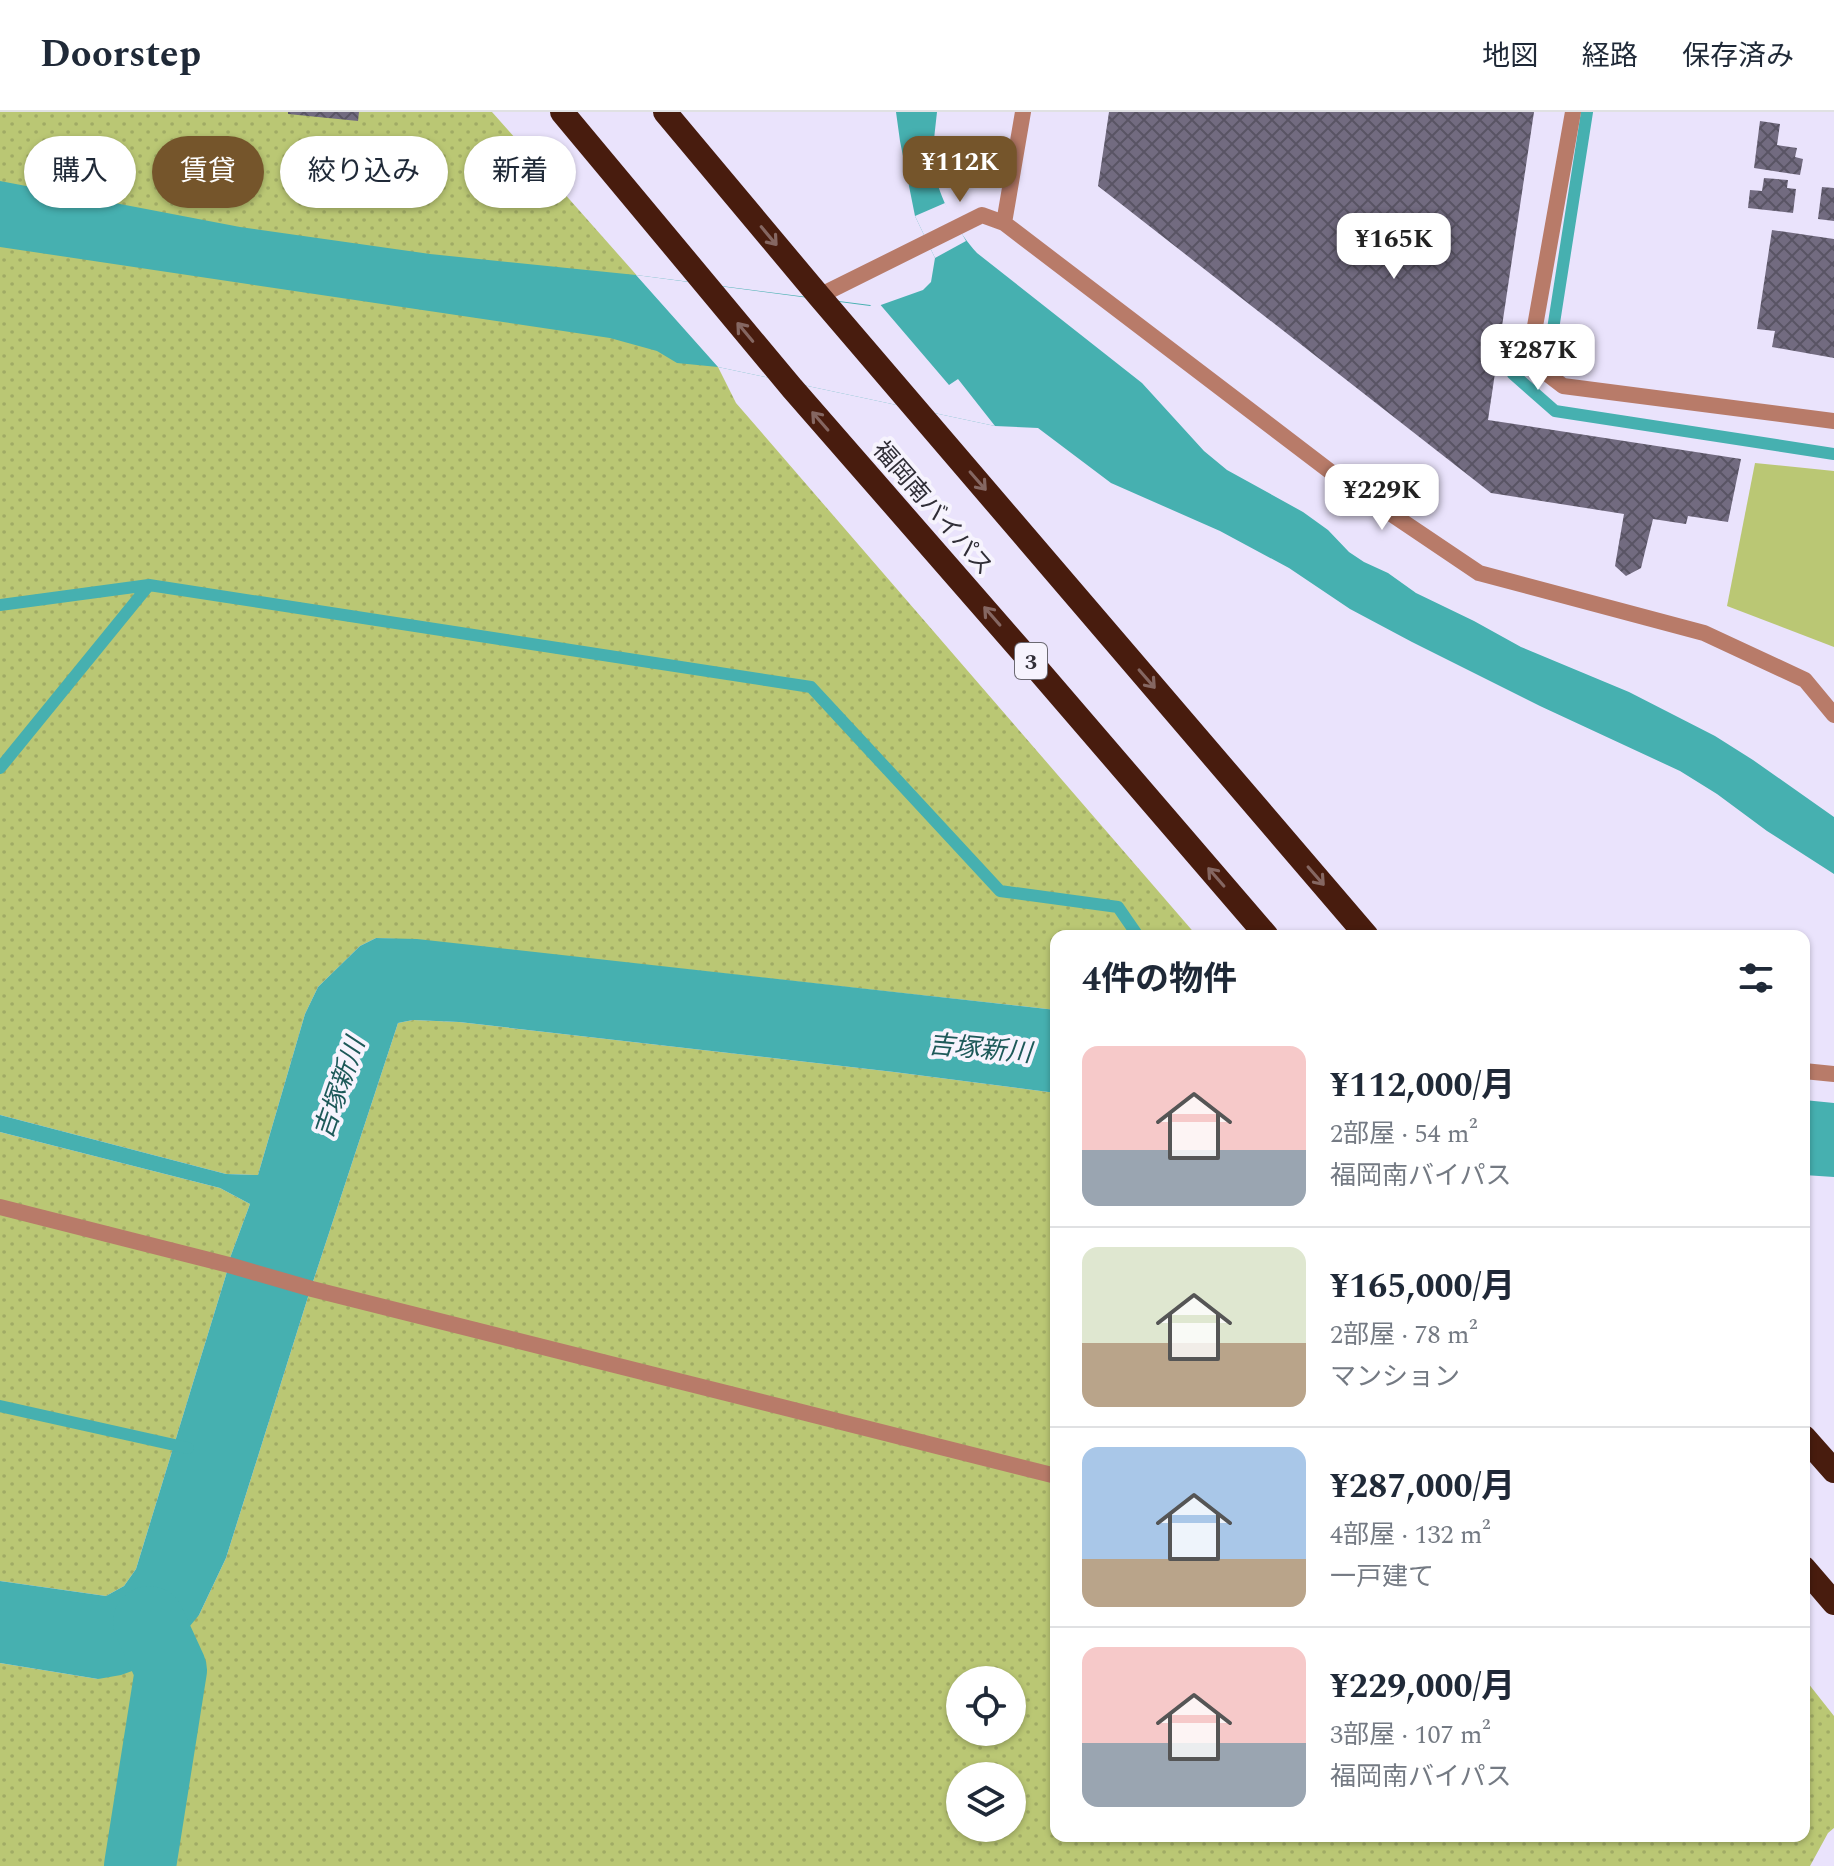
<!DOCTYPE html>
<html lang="ja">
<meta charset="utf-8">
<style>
body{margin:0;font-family:Spectral,"Noto Sans JP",serif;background:#f6f6f7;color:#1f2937;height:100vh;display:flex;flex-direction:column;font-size:30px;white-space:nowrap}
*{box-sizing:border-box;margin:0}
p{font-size:26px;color:#747a83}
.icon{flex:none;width:44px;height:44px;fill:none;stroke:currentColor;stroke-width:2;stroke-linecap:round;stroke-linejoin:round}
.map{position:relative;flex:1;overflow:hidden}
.panel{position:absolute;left:1050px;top:818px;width:760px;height:912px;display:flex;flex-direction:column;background:#fff;border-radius:16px;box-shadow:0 2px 6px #0004}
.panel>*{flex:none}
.hud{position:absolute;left:24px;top:24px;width:760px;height:72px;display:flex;gap:16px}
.tools{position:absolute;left:946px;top:1554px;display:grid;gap:16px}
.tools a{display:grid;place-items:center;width:80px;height:80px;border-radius:50%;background:#fff;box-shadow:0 2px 6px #0004;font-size:40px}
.price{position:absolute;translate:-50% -68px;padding:0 18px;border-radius:16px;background:#fff;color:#222;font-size:26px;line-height:52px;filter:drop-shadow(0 2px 4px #0008)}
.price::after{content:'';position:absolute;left:50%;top:48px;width:24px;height:18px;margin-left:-12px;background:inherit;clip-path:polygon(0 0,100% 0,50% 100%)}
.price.on{background:#75552b;color:#fff}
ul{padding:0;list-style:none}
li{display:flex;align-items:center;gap:24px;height:200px;padding:0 32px}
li+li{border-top:2px solid #e0e1e3}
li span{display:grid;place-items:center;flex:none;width:224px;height:160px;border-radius:16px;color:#555}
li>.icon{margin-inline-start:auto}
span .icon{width:96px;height:96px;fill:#fffc;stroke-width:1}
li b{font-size:34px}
h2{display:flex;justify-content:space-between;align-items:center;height:96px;padding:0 32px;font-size:34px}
.pill{padding:0 28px;border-radius:36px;background:#fff;box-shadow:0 2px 6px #0004;font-size:28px;line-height:72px}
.pill.on{background:#75552b;color:#fff}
header{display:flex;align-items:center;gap:48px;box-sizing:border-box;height:112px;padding:0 40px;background:#fff;border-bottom:2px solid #e0e1e3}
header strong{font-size:38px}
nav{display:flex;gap:44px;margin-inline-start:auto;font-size:28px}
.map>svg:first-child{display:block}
</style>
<header>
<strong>Doorstep</strong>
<nav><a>地図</a><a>経路</a><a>保存済み</a></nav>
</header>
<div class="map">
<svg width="1834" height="1754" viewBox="0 0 1834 1754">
<defs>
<pattern id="grass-dots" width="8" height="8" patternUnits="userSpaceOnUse" patternTransform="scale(2)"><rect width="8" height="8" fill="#bac774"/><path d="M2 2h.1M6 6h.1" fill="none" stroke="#a0ab65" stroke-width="1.8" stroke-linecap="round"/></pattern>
<pattern id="building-cross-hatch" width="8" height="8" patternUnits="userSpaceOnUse" patternTransform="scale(2)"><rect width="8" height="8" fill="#726b80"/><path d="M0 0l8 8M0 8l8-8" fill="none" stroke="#595464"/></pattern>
</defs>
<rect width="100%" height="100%" fill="#eae3fc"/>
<path fill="url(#grass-dots)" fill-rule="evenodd" d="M0,0H492L718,255L736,291L1197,824H1056V898L417,828L376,826L360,834L318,875L305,902L258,1063L226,1062L0,1003Z
M413,908L459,910L894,960L1056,981V1724H1804V1566L1834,1604V1716L1828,1721L1810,1754H0V1551L98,1567L199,1503L226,1446L308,1185L398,911ZM960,1568H1012V1620H960ZM960,1664H1012V1716H960Z
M0,1020L220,1076L250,1092L230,1146L226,1163L136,1457L124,1474L106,1484L0,1469Z"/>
<path fill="#bac774" d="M1755,351L1834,359V535L1727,494Z"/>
<path fill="#46b0b0" d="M896,0H937C935,20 931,43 935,63C942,91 958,120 977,141L1142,271L1204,339L1227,358L1303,400L1328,418L1349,440L1364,450L1388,461L1416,481L1474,509L1521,535L1629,580L1715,624L1753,648L1834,705V762L1767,719L1717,682L1680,659L1540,594L1412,530L1350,497L1289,456L1220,419L1111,371L1038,316L995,314L718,255L677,251L657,239L610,226L0,135V69L240,115L430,142L636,163L878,194L923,178L931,170L935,146L915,104L900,29Z
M376,826L417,827L1056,898V981L894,960L459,910L413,908L398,911L308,1185L226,1446L199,1503L166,1543L146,1554L121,1563L98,1567L0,1551V1469L106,1484L124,1474L136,1457L226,1163L230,1146L250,1092L220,1076L0,1020V1003L226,1062L258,1063L305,902L318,875L360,834Z
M1804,988L1834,991V1065L1804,1063Z
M156,1597L171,1598L146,1754H132Z"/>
<path fill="#eae3fc" d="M945,91L966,129L935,146L915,104Z
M636,163L870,194L875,190H878L949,273L958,267L995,314L718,255Z"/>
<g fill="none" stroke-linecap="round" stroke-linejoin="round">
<path stroke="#46b0b0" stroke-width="12" d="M1551,230L1587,0
M1513,262L1555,299L1834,342
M0,493L149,473
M0,656L149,473L811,575L1000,779L1118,795L1138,824
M0,1294L188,1336
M164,1613C169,1583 164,1557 167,1528"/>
<path stroke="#46b0b0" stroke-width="72" d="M140,1754L171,1558L149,1510"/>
</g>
<path fill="url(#building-cross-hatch)" d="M288,0H359L358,9L288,2Z
M1109,0H1534L1488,308L1741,347L1728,410L1688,404L1686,412L1653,407L1641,456L1626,464L1615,454L1624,402L1491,381L1098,74Z
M1760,9L1780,12L1777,33L1797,36L1795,45L1803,47L1800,63L1754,56Z
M1764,66L1788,68L1787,76L1796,77L1793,101L1748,96L1750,78L1762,79Z
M1822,75L1834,76V109L1818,107Z
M1772,118L1834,127V246L1772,235L1775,219L1757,217Z"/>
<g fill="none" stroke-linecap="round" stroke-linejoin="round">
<path stroke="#b87b69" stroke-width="16" d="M0,1095L229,1153L312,1177L1056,1364"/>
<path stroke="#b87b69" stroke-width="16" d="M1573,0L1529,248L1563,274L1834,309
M1004,111L1023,0
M819,184L982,103L1004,111L1344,370L1479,461L1704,521L1805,568L1834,603
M1804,959L1834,962"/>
<path stroke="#481c0e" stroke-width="24" d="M562,0L792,276L1039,559L1267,824
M665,0L819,184L1367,824
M1804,1325L1834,1359
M1804,1456L1834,1491"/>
</g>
<defs><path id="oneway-shaft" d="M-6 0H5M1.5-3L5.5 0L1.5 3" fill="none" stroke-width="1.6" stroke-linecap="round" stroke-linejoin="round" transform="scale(2)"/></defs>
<g stroke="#856762">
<use href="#oneway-shaft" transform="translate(769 124) rotate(50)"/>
<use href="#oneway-shaft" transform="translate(745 220) rotate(-130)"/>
<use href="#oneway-shaft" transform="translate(820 309) rotate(-131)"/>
<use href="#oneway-shaft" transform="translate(978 369) rotate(49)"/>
<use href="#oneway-shaft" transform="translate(992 504) rotate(-131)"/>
<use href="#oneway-shaft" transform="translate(1147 567) rotate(49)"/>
<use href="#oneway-shaft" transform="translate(1316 764) rotate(49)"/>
<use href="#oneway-shaft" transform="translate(1216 765) rotate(-131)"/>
</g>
<g text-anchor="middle" stroke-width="8" stroke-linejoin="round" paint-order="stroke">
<rect fill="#f6f3fd" stroke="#6b6972" stroke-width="2" x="1015" y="531" width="32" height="36" rx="6"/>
<g font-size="22" font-weight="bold" fill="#302e37">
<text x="1031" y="557">3</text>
</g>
<g font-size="24" fill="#302e37" stroke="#f6f3fd">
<text transform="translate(933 396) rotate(49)" y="8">福岡南バイパス</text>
</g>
<g font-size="26" font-style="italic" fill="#1d5959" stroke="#f6f3fd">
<text transform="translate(980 936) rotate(5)" y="9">吉塚新川</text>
<text transform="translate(339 976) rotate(-71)" y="9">吉塚新川</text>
</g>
</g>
</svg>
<div class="tools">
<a><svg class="icon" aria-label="locate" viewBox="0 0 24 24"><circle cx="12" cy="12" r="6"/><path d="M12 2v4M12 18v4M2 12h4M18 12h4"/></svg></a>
<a><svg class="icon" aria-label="layers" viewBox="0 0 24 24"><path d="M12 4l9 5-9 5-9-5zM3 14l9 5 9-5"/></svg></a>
</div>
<b class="price on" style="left:960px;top:92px">¥112K</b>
<b class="price" style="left:1394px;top:169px">¥165K</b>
<b class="price" style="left:1538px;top:280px">¥287K</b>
<b class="price" style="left:1382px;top:420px">¥229K</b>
<div class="hud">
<a class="pill">購入</a>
<a class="pill on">賃貸</a>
<a class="pill">絞り込み</a>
<a class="pill">新着</a>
</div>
<section class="panel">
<h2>4件の物件<svg class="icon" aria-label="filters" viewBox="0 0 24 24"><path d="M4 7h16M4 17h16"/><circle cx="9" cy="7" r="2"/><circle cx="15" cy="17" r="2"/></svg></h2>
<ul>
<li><span style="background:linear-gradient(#f6c9c9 65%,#9aa5b1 0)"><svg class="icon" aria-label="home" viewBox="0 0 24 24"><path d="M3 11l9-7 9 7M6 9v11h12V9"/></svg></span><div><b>¥112,000/月</b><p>2部屋 · 54 m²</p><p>福岡南バイパス</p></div></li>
<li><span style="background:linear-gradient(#dfe7d0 60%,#b9a48a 0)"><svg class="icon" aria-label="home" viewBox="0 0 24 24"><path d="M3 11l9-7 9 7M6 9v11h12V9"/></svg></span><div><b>¥165,000/月</b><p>2部屋 · 78 m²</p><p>マンション</p></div></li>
<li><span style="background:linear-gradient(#a9c7e8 70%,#b9a48a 0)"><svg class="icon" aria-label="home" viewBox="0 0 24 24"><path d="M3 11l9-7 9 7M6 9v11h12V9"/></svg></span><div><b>¥287,000/月</b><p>4部屋 · 132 m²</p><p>一戸建て</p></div></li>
<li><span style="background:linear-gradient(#f6c9c9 60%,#9aa5b1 0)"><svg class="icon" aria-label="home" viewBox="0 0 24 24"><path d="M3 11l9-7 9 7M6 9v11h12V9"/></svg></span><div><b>¥229,000/月</b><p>3部屋 · 107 m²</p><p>福岡南バイパス</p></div></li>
</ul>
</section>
</div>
